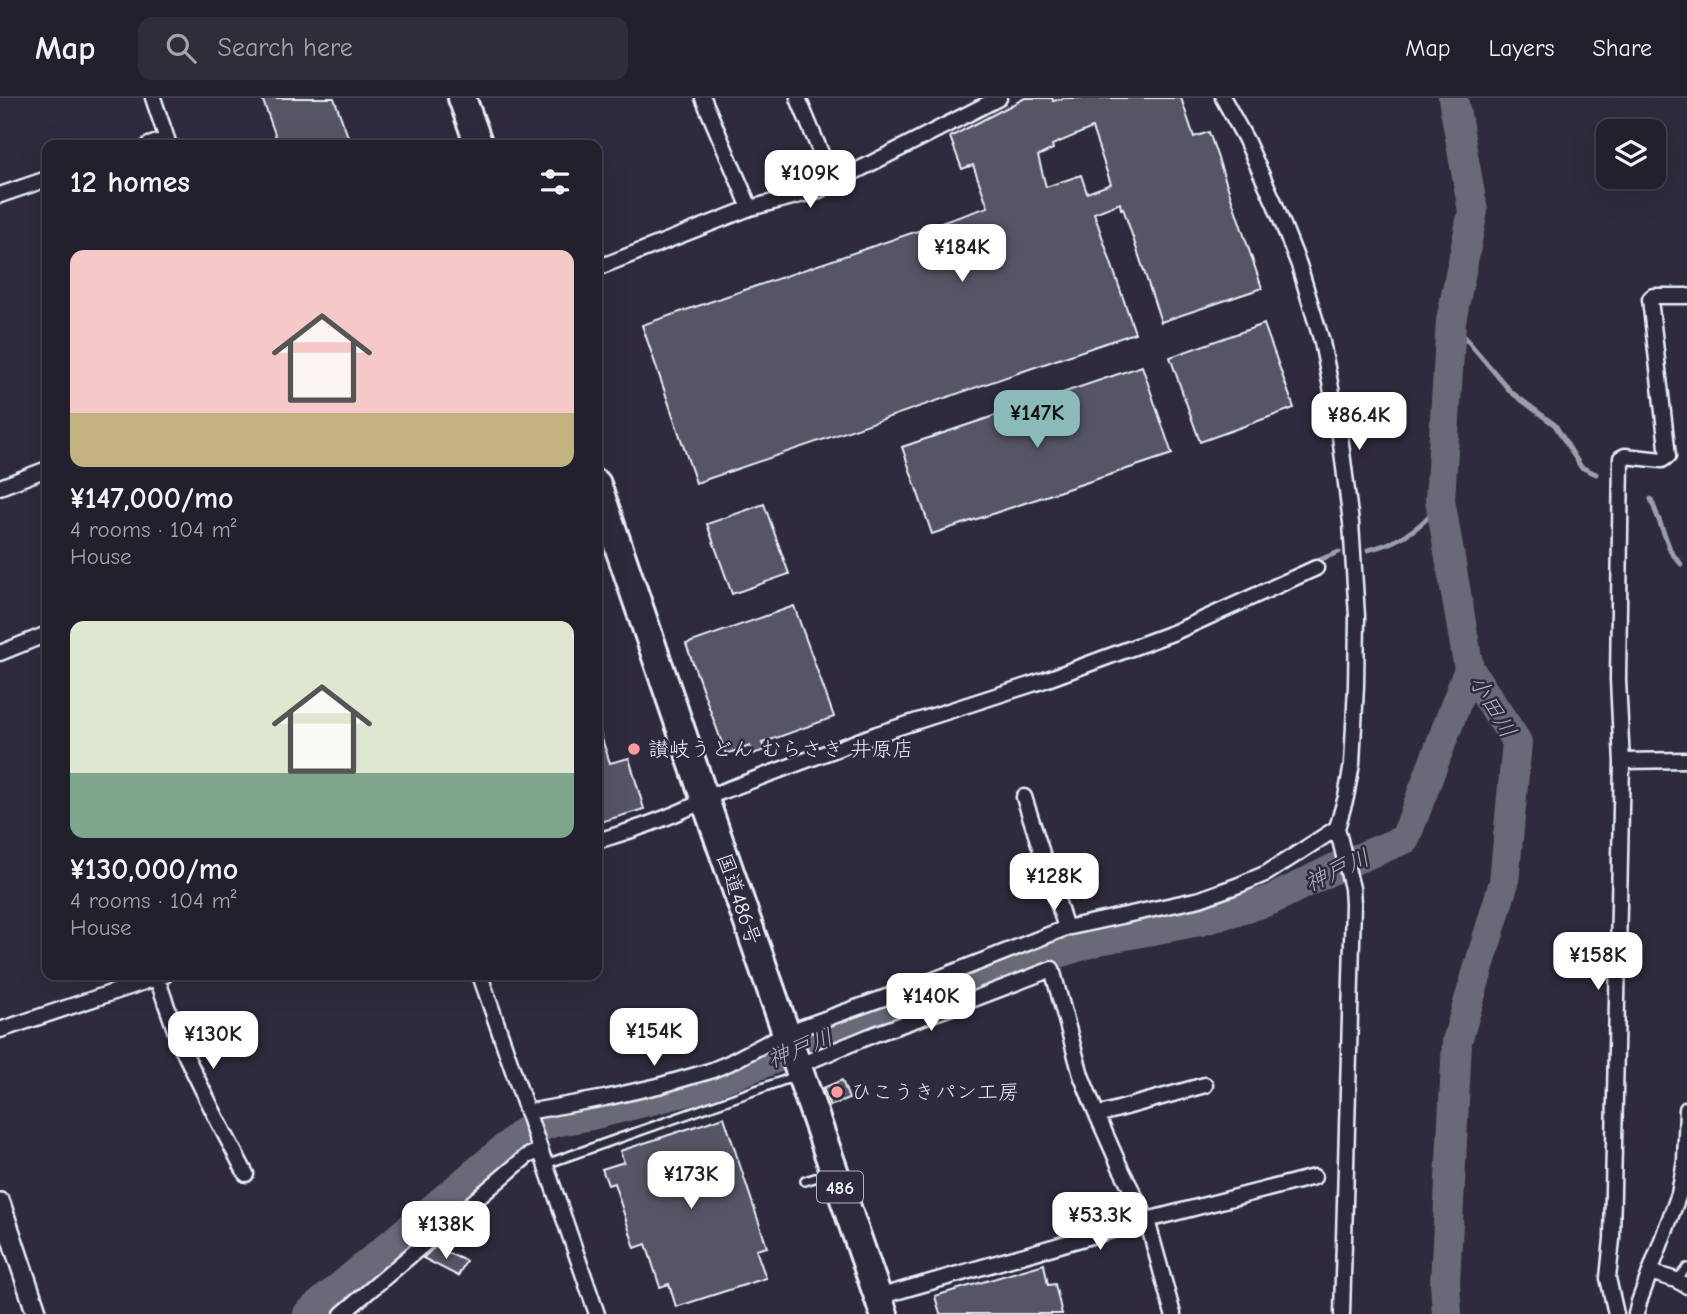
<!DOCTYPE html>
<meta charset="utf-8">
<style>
body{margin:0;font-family:"Comic Neue","Klee One",sans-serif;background:#2f2d3a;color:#f1f3f6;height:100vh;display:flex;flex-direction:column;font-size:26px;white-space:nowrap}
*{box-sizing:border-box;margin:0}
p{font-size:23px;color:#a3a3aa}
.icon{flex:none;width:38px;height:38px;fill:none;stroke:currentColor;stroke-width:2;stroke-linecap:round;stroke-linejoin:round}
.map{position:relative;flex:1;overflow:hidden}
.details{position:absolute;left:42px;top:42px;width:560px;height:840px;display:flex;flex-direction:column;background:#23202e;border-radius:14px;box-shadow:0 7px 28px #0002,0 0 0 2px #403e4a}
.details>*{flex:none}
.tools{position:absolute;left:1596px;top:21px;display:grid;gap:14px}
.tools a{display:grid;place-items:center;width:70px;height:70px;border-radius:14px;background:#23202e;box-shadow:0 7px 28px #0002,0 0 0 2px #403e4a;font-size:35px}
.price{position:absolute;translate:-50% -60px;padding:0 16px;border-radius:14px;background:#fff;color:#222;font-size:23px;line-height:46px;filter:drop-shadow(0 2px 4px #0008)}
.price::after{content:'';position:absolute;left:50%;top:42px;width:21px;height:16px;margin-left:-10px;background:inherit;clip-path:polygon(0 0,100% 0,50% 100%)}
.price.selected{background:#8bbbb9;color:#111}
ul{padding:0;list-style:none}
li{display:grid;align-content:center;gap:14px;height:371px;padding:0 28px}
li span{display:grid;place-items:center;height:217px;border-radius:14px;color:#555}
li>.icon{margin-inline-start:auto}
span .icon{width:126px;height:126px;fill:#fffc;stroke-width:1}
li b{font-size:30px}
h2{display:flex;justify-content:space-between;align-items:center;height:84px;padding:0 28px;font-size:30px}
header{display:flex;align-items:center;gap:42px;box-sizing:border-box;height:98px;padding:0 35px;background:#23202e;border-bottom:2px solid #403e4a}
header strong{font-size:33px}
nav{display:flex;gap:38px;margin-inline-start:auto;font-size:24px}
.search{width:490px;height:63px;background:#2f2d3a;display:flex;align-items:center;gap:18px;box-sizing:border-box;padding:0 24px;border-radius:14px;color:#a3a3aa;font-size:26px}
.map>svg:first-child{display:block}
</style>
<header>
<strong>Map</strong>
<div class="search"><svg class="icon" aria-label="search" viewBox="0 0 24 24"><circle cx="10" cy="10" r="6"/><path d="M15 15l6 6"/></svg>Search here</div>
<nav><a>Map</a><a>Layers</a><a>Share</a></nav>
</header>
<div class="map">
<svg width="1687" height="1216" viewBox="0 0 1687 1216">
<rect width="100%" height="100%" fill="#2f2a3d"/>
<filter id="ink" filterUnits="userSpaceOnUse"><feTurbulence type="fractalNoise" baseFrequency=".0143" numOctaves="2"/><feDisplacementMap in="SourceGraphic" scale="14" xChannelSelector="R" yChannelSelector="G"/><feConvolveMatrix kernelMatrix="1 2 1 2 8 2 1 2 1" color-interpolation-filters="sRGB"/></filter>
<g filter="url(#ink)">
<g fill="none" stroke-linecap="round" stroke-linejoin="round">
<path stroke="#9c9fab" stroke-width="5" d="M1451,223L1511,294L1555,327L1581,369L1596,376
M1651,401L1671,454L1681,466
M1368,452C1388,447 1407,439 1423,424C1430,418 1435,409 1440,402
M1312,465L1339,454
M726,684L766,670"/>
<path stroke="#696978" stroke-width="30" d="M308,1216L524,1034L554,1024L592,1017L696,991L975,882L1099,842L1200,823L1271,802L1337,769L1405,741L1469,571
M1447,1216L1445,1185L1457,943L1504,784L1517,644L1469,571L1440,402L1451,223L1473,113L1453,0"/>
</g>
<path fill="#575565" stroke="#e8f1f8" stroke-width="2" fill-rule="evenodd" d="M262,0H334L351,47H279Z
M1025,0H1052L1053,3L1065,0H1181L1194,39L1209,34L1262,190L1161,224L1123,110L1121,111L1120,105L1094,115L1135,235L696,385L642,227L988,109L973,67L962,71L950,39ZM1092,30L1111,86L1087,95L1081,77L1046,89L1038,58L1053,51L1052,47Z
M1264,226L1294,310L1200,344L1170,259Z
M1142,268L1172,356L932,436L902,349Z
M764,406L789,476L732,496L707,426Z
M794,508L834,619L762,645L765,652L753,656L750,648L726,656L686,546Z
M597,632H599L610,665L629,660L644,711L597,725Z
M842,982L849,1001L830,1008L823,990Z
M724,1019L767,1149L756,1152L766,1180L676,1209L669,1186L660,1189L646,1146L635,1150L614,1085L608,1087L602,1071L624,1064L620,1053Z
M435,1149L466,1163L458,1178L423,1160Z
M1044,1166L1048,1187L1055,1186L1062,1216H940L935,1198Z"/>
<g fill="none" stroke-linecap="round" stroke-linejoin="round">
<g stroke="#e8f1f8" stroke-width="12">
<path id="lane" d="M546,1066L796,978
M805,1083L831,1075
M1676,1182L1687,1170"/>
</g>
<g stroke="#e8f1f8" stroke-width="19">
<path id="street" d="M153,0L169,47
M703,0L750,110
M798,0L833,84
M1223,0L1246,42L1274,104L1299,167L1322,244L1339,330L1351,425L1357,518L1356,588L1352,666L1346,699L1337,730L1352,790L1353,806L1342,1216
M149,47L167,41
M0,97L47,81
M597,170L750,110L819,92L999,0
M0,389L47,371
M0,555L47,536
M1622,665L1618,582L1621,360L1625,358L1662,362L1668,358L1650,201L1653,198H1687
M1024,699L1066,830
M597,743C638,731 681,716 718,695L877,636L1045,582L1175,534L1316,470
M480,877L597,1216
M157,880L180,946L218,1023L246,1076
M0,932L165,877
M797,968L875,936L966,904L1052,871L1081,977L1097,1017L1120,1069L1147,1122L1173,1216
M527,1014L605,1000L658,988L710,973L729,965L786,935L931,883L1066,830L1200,801L1239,787L1267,775L1337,730
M1097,1017L1205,987
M1650,1174L1676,1182L1687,1188
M878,1199L1147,1122L1314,1079
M342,1216L527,1058L540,1053
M1616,1216L1608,1180L1612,1141L1622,663L1687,662
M1636,1216L1639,1204L1679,1096L1685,1063L1687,1011"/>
</g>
<g stroke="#e8f1f8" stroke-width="24">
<path id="secondary" d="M0,1105L37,1216"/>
</g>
<g stroke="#e8f1f8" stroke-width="32">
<path id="highway" d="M462,0L479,47
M597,386L705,702L884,1216"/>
</g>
<use href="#lane" stroke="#2f2a3d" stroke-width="7"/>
<use href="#street" stroke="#2f2a3d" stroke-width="14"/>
<use href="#secondary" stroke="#2f2a3d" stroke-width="19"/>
<use href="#highway" stroke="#2f2a3d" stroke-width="26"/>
</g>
</g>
<g fill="#ff9aa2" stroke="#2f2a3d" stroke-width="2.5">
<circle cx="634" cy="651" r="7"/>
<circle cx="837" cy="994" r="7"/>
</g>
<g text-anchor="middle" stroke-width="5" stroke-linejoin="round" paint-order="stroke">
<rect fill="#2f2a3d" stroke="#b0b5c0" stroke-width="2" x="817" y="1073.5" width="46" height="31" rx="5"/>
<g font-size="19" font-weight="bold" fill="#e8f1f8">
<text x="840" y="1096">486</text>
</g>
<g font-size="21" fill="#e8f1f8" stroke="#2f2a3d" text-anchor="start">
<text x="648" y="658">讃岐うどん むらさき 井原店</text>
<text x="851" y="1001">ひこうきパン工房</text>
</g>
<g font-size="21" fill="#e8f1f8" stroke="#2f2a3d">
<text transform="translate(739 801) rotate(71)" y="7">国道486号</text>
</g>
<g font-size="23" font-style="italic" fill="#afb4be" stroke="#2f2a3d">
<text transform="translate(1493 608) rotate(59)" y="8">小田川</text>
<text transform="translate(1337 772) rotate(-25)" y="8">神戸川</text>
<text transform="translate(800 950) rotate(-21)" y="8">神戸川</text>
</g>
</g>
</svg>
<div class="tools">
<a><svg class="icon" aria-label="layers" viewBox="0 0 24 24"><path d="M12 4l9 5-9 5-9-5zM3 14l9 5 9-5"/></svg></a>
</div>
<b class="price" style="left:810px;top:112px">¥109K</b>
<b class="price" style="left:962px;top:186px">¥184K</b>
<b class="price selected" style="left:1037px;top:352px">¥147K</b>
<b class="price" style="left:1359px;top:354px">¥86.4K</b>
<b class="price" style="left:1054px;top:815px">¥128K</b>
<b class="price" style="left:1598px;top:894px">¥158K</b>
<b class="price" style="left:931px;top:935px">¥140K</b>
<b class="price" style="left:654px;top:970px">¥154K</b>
<b class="price" style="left:213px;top:973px">¥130K</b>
<b class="price" style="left:691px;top:1113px">¥173K</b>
<b class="price" style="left:1100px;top:1154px">¥53.3K</b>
<b class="price" style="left:446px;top:1163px">¥138K</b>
<section class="details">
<h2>12 homes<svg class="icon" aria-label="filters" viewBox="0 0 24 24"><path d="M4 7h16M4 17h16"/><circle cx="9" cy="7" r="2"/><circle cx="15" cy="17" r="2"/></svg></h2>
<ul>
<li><span style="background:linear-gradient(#f6c9c9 75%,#c2b280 0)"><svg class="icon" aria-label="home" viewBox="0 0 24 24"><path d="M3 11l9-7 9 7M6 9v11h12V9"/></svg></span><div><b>¥147,000/mo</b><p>4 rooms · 104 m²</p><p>House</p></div></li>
<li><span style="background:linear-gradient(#dfe7d0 70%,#7fa58c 0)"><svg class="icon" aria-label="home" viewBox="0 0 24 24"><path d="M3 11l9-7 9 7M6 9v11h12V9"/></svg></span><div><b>¥130,000/mo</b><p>4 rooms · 104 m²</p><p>House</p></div></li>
</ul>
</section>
</div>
